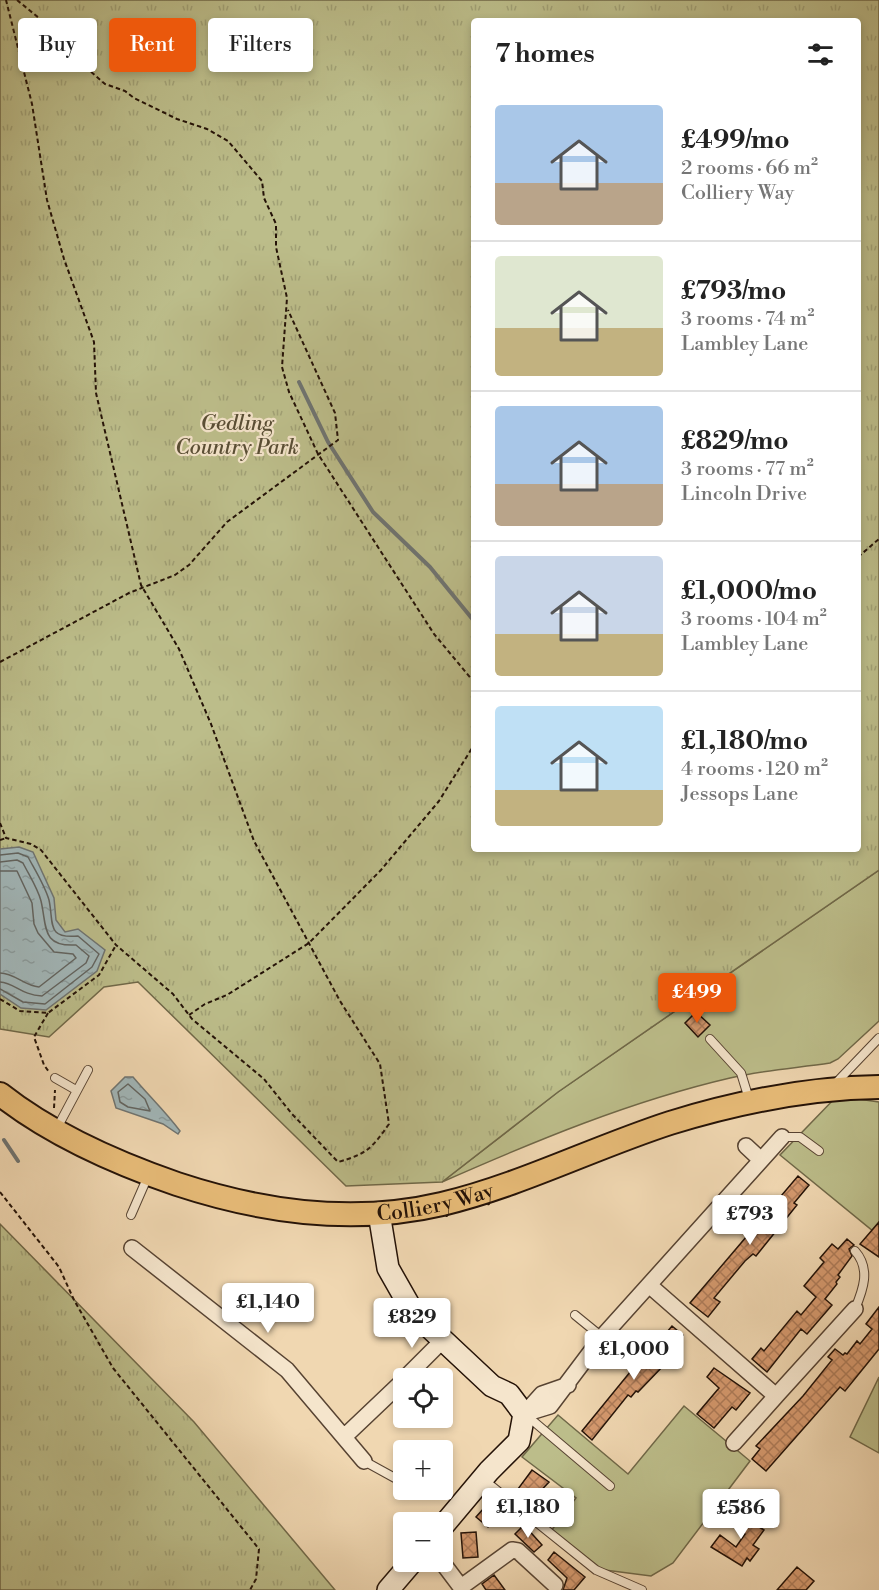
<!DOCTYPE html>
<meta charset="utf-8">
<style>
body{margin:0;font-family:"Libre Bodoni",serif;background:#f6f6f6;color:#222;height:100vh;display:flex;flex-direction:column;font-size:22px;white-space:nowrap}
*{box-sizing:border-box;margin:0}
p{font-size:20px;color:#767676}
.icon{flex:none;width:33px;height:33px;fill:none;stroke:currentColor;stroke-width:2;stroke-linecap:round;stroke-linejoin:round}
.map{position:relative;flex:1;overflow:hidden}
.details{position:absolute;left:471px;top:18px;width:390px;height:834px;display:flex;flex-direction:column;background:#fff;border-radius:6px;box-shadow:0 3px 9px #0003}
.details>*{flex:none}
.guide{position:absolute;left:18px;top:18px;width:363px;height:54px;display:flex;gap:12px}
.buttons{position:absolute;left:393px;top:1368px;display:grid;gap:12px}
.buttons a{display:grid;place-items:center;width:60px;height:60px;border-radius:6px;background:#fff;box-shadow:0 3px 9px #0003;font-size:30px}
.price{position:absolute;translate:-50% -51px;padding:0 14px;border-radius:6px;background:#fff;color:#222;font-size:20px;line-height:39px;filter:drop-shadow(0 2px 3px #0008)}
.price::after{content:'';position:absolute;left:50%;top:36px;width:18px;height:14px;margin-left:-9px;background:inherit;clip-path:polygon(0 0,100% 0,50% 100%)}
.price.selected{background:#ea580c;color:#fff}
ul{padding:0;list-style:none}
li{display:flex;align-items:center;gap:18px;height:150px;padding:0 24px}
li+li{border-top:2px solid #e0e0e0}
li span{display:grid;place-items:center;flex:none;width:168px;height:120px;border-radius:6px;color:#555}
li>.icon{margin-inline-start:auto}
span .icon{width:72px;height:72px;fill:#fffc;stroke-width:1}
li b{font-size:26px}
h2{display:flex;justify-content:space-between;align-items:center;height:72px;padding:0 24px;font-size:26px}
.tag{padding:0 21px;border-radius:6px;background:#fff;box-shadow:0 3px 9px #0003;font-size:21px;line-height:54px}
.tag.selected{background:#ea580c;color:#fff}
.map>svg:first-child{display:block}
</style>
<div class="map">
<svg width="879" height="1590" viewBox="0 0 879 1590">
<defs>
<pattern id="park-tufts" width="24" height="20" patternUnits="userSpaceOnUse" patternTransform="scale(1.5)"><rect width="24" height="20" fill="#bcbd8a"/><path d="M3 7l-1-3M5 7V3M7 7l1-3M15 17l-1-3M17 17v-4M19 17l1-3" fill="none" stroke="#a1a176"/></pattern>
<pattern id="water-ripples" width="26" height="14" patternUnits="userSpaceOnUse" patternTransform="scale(1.5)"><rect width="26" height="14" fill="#a1b6b8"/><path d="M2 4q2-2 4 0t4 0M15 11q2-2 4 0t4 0" fill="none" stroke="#8a9b9d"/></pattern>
<pattern id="building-cross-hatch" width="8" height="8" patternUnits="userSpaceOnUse" patternTransform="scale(1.5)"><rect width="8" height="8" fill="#d5996e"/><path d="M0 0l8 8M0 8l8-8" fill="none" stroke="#ad7b58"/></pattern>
</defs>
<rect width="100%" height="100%" fill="#f0d7b1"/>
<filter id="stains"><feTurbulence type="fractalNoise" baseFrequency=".00333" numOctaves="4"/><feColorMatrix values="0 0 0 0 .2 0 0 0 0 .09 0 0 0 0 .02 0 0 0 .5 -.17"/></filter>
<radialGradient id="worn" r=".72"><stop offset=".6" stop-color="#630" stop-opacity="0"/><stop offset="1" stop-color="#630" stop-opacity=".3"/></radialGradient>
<path fill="#bcbd8a" stroke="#706848" stroke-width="1.5" d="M879,870V1021L838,1059L830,1063C797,1068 763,1070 730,1078C631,1101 535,1141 442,1182L558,1092Z
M837,1096L879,1102V1236L780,1155Z
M879,1377V1453L850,1437Z
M684,1406L750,1461L673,1563L651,1576L597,1569L551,1531L576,1498L522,1457L558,1415L628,1474Z"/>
<path fill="url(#park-tufts)" stroke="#706848" stroke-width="1.5" fill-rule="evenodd" d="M0,0H879V870L558,1092L442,1182L346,1186L138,982L104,987L49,1037L0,1029ZM474,21H858V849H474Z
M0,1224L194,1422L335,1590H0Z"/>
<path fill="url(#water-ripples)" stroke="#6f7471" stroke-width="1.5" d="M19,847L33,852L54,898L56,920L65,932L78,929L105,950L97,971L46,1010L21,1008L0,994V849Z
M125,1077H133C149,1096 165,1111 180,1131L178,1134L163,1124L116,1108L111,1091Z"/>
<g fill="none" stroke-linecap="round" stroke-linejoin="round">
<path stroke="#626460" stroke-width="1.5" d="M0,855L18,853L28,857C35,870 45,886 49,900C54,923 46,939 78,936L99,954L92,967L45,1004L23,1002L0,989
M0,862L17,860L23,863C29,875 38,889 41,901C47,926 41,947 76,945L89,956L86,963L42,996C21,995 15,983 0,982
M0,871H17L32,903L34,924L38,933L54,952L73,954L76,958L39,987C24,986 15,973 0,973
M128,1084L145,1099L150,1111L128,1107L120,1102L118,1092Z"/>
<path stroke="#6f7471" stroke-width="4" d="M299,382L328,442L373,512L430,567L474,621
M4,1140L18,1161"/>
</g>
<path fill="url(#building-cross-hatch)" stroke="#241207" stroke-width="1.5" d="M696,1012L710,1025L698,1037L685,1023Z
M798,1176L809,1185L794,1203L797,1205L756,1256L753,1254L745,1261L714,1298L720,1302L708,1317L690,1303Z
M879,1222V1257L860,1244Z
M847,1239L854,1245L849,1249L852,1256L838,1275L840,1277L836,1282L837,1284L825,1299L832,1305L807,1334L801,1329L767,1372L752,1359L761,1348L764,1351L797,1311L801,1315L816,1297L804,1286L824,1262L820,1258L832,1244L838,1249Z
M879,1307V1349L845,1391L840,1387L766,1471L752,1459L760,1449L756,1446L803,1396L832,1360L828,1357L835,1349L843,1355L845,1353L847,1354L857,1341L860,1344L872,1329L866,1324Z
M672,1326L683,1335L662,1361L665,1364L638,1392L636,1391L631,1397L628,1395L592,1440L582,1431L648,1350L650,1352Z
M714,1368L750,1393L736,1410L732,1407L714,1428L697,1414L719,1388L707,1377Z
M532,1470L549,1482L529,1503L515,1493Z
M493,1498L505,1508L488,1527L476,1517Z
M749,1506L757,1512L750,1521L764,1530L753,1545L759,1549L750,1561L747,1558L742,1566L711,1547L720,1535L736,1547L745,1534L736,1524Z
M524,1525L542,1545L534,1552L515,1534Z
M476,1532L478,1557L463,1558L461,1533Z
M554,1552L585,1577L574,1590H563L567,1578L548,1560Z
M797,1567L814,1581L806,1590H777Z
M494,1575L505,1590H486L482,1584Z"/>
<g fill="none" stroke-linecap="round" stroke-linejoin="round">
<g stroke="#574332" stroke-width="10">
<path id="lane" d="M710,1039L741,1073L749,1099
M55,1078L76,1090
M834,1085L879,1038
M56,1130L88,1070
M782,1137H800L819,1151
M131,1215L148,1176
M855,1309C863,1290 871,1269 855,1251
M575,1315L602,1337
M526,1415L610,1486
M364,1461L404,1483
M484,1480L596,1570L642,1590"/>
</g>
<g stroke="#574332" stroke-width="18">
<path id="street" d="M746,1146L761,1160
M132,1248L287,1370L364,1461
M649,1285L776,1396L855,1309
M405,1378L442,1341
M524,1414L550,1406L602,1337L782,1137
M524,1414L542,1394L568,1385
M344,1437L404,1380
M734,1443L776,1396
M442,1562L463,1590
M461,1587L512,1550L518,1551L555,1585"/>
</g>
<g stroke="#241207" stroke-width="24">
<path id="secondary" d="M379,1213L388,1268L413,1312L492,1386L509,1394L524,1414L519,1441L489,1471L442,1527
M388,1590L412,1562"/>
</g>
<g stroke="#241207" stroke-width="26">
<g id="primary">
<path id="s1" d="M0,1094C52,1135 116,1163 177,1184C262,1212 353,1225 442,1204C521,1185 593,1148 670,1123C738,1102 807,1088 879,1087"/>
</g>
</g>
<path stroke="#241207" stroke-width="2" stroke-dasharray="4.5 3" stroke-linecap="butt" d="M17,0L56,32L65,36L81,63L105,84L125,91L134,98L177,119L207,129L228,141L262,181L264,198L276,224V247L287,298L282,367L289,392L318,454L434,634L474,682
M858,557L879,539
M0,662L129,593L175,575L189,565L227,522L338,440L335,413L288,310
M0,823L6,838L31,844L41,850L116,945L173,994L192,1019L264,1079L292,1114L338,1162C367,1154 372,1148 389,1124L380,1064L340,1001L254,841L211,724L179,649L141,585L96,393L94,342L64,259L47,200L32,104L6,0
M0,840L6,838
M0,999L20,1011L48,1013L99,975L116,945
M48,1013L34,1037L44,1065L49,1072
M189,1015L205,1004L227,995L309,943L381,870L439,801L474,745
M54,1108L55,1090
M0,1192L59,1267L74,1300L113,1368L259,1549L256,1579L250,1590"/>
<use href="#lane" stroke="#f5e5cc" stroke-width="8"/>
<use href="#street" stroke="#f5e5cc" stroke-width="15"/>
<use href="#secondary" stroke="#f5e5cc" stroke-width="21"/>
<use href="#primary" stroke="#e8bc78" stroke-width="22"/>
</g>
<g text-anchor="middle" stroke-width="4.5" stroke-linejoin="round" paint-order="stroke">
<g font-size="21" font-style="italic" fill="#594e35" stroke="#f5e5cc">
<text x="237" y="430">Gedling<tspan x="237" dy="24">Country Park</tspan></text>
</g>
<g font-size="21" fill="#241207" stroke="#f5e5cc">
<text dy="7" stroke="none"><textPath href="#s1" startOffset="462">Colliery Way</textPath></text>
</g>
</g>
<rect width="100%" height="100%" filter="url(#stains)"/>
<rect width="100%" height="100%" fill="url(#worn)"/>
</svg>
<div class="buttons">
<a><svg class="icon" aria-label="locate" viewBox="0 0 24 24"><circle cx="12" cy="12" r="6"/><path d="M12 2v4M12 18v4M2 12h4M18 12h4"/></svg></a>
<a>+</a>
<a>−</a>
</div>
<b class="price selected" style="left:697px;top:1024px">£499</b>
<b class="price" style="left:750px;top:1246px">£793</b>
<b class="price" style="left:268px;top:1334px">£1,140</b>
<b class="price" style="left:412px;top:1349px">£829</b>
<b class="price" style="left:634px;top:1381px">£1,000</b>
<b class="price" style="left:528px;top:1539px">£1,180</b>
<b class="price" style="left:741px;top:1540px">£586</b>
<div class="guide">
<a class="tag">Buy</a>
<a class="tag selected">Rent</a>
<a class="tag">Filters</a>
</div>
<section class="details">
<h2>7 homes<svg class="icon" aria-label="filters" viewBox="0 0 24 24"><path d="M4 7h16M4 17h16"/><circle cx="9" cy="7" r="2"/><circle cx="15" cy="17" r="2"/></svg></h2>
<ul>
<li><span style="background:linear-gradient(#a9c7e8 65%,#b9a48a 0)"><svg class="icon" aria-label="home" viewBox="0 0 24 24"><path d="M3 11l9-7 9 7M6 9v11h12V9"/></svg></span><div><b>£499/mo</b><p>2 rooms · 66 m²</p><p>Colliery Way</p></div></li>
<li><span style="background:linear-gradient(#dfe7d0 60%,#c2b280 0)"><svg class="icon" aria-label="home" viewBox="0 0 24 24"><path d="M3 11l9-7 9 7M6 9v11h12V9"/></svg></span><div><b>£793/mo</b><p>3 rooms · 74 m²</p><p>Lambley Lane</p></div></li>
<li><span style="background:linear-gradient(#a9c7e8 65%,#b9a48a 0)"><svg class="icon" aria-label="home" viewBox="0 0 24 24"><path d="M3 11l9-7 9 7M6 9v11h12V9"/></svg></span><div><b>£829/mo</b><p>3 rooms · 77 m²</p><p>Lincoln Drive</p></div></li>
<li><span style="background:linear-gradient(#c9d6e8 65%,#c2b280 0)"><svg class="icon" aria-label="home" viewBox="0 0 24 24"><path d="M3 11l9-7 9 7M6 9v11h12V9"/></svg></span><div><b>£1,000/mo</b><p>3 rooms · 104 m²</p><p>Lambley Lane</p></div></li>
<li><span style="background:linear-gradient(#bfe0f5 70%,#c2b280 0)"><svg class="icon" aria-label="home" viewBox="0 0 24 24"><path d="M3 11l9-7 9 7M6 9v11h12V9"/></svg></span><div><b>£1,180/mo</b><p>4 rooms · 120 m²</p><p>Jessops Lane</p></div></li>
</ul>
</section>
</div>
